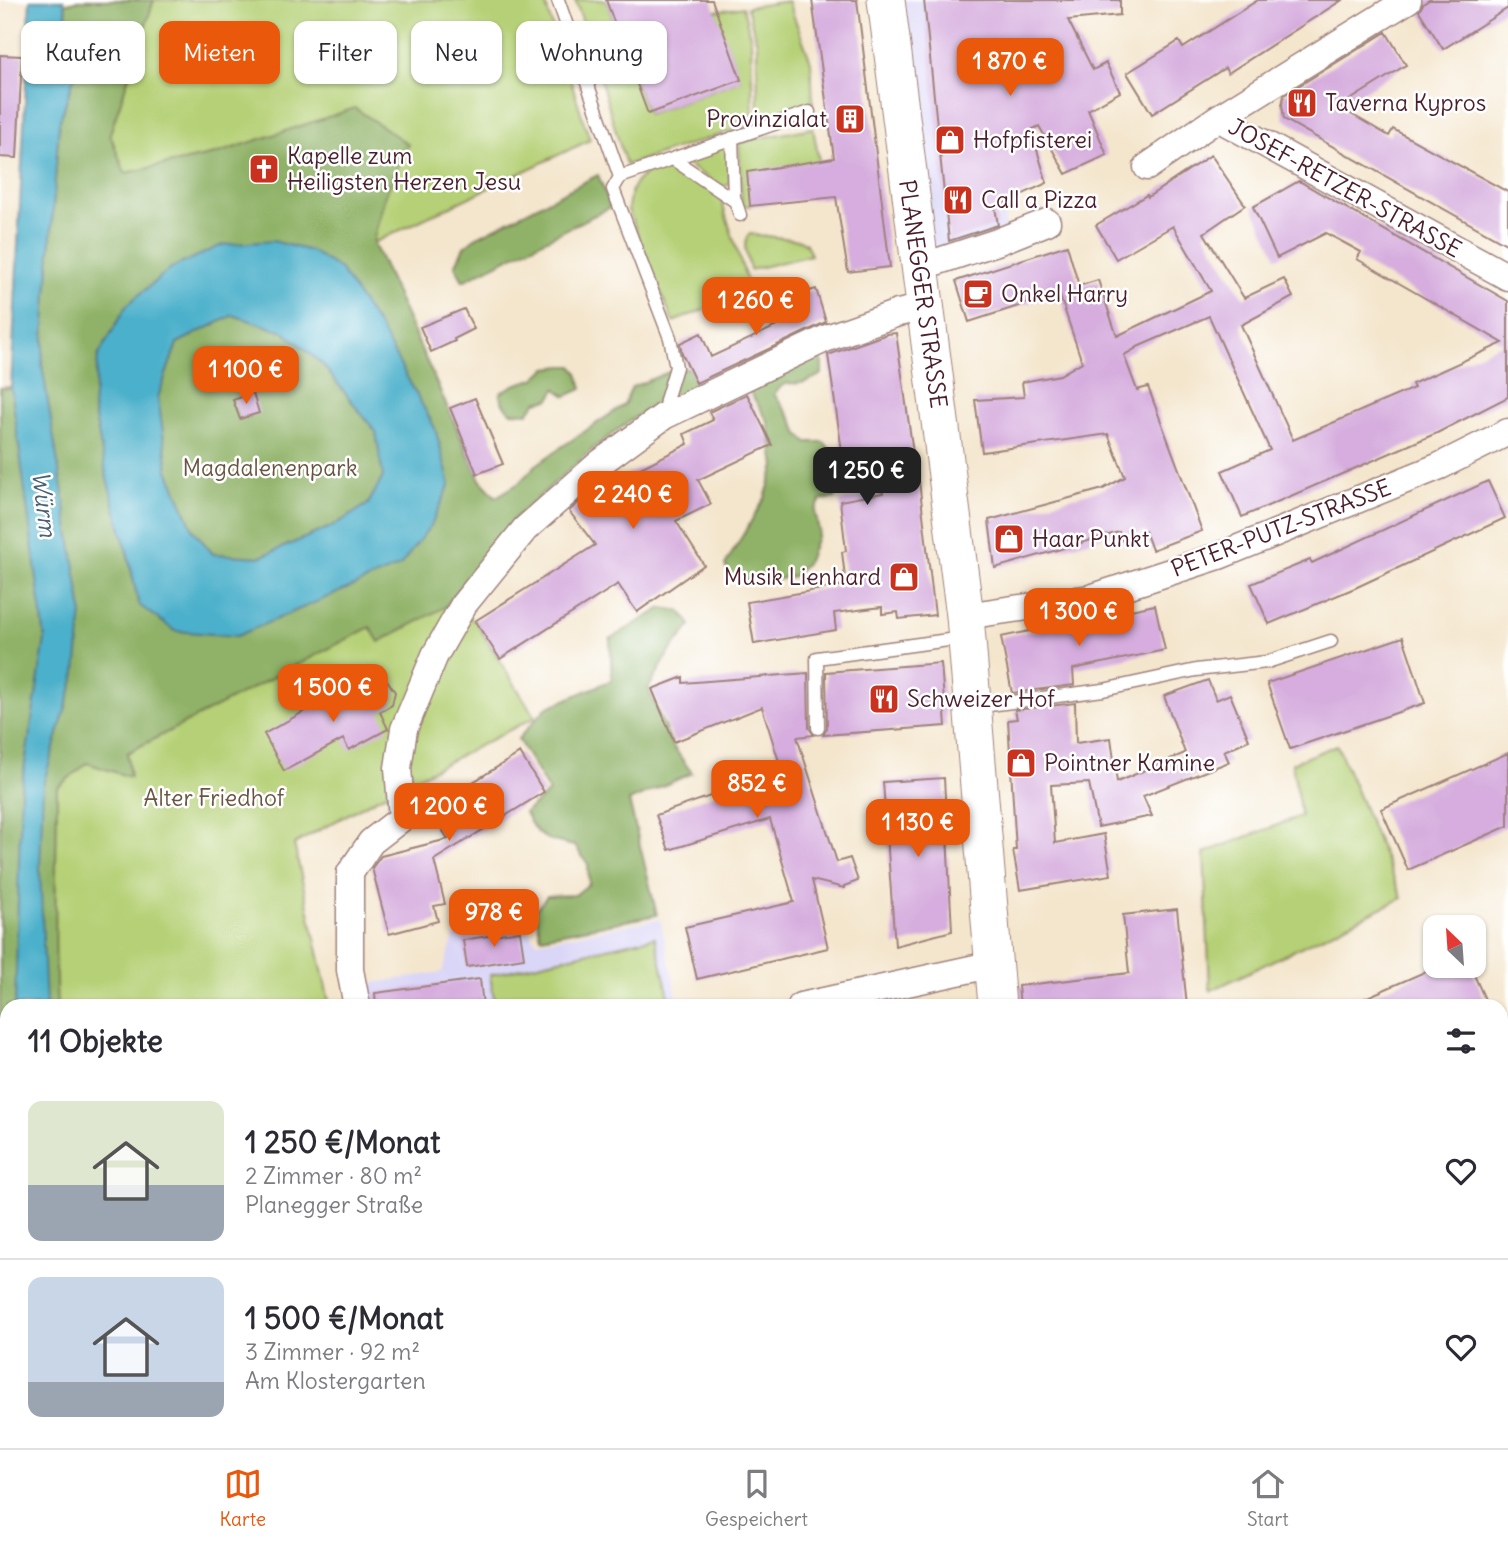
<!DOCTYPE html>
<html lang="de">
<meta charset="utf-8">
<style>
body{margin:0;font-family:Delius,sans-serif;background:#f2f2f3;color:#2b2b33;height:100vh;display:flex;flex-direction:column;font-size:26px;white-space:nowrap}
*{box-sizing:border-box;margin:0}
p{font-size:23px;color:#7c7c81}
.icon{flex:none;width:38px;height:38px;fill:none;stroke:currentColor;stroke-width:2;stroke-linecap:round;stroke-linejoin:round}
.map{position:relative;flex:1;overflow:hidden}
.details{position:absolute;left:0px;top:999px;width:1508px;height:450px;display:flex;flex-direction:column;background:#fff;border-radius:21px 21px 0 0;box-shadow:0 2px 5px #0004}
.details>*{flex:none}
.hud{position:absolute;left:21px;top:21px;width:700px;height:63px;display:flex;gap:14px}
.needle{width:46px;rotate:335deg}
.buttons{position:absolute;left:1423px;top:915px;display:grid;gap:14px}
.buttons a{display:grid;place-items:center;width:63px;height:63px;border-radius:14px;background:#fff;box-shadow:0 2px 5px #0004;font-size:35px}
.price{position:absolute;translate:-50% -60px;padding:0 16px;border-radius:14px;background:#ea580c;color:#fff;font-size:23px;line-height:46px;filter:drop-shadow(0 2px 4px #0008)}
.price::after{content:'';position:absolute;left:50%;top:42px;width:21px;height:16px;margin-left:-10px;background:inherit;clip-path:polygon(0 0,100% 0,50% 100%)}
.price.active{background:#222;color:#fff}
ul{padding:0;list-style:none}
li{display:flex;align-items:center;gap:21px;height:175px;padding:0 28px}
li+li{border-top:2px solid #e1e1e2}
li span{display:grid;place-items:center;flex:none;width:196px;height:140px;border-radius:14px;color:#555}
li>.icon{margin-inline-start:auto}
span .icon{width:84px;height:84px;fill:#fffc;stroke-width:1}
li b{font-size:30px}
h2{display:flex;justify-content:space-between;align-items:center;height:84px;padding:0 28px;font-size:30px}
.tag{padding:0 24px;border-radius:14px;background:#fff;box-shadow:0 2px 5px #0004;font-size:24px;line-height:63px}
.tag.active{background:#ea580c;color:#fff}
.tab-bar{display:flex;justify-content:space-around;align-items:center;height:98px;border-top:2px solid #e1e1e2;background:#fff;font-size:19px;color:#7c7c81}
.tab-bar a{display:grid;justify-items:center;gap:4px}
.tab-bar .active{color:#ea580c}
.map>svg:first-child{display:block}
</style>
<div class="map">
<svg width="1508" height="1448" viewBox="0 0 1508 1448">
<rect width="100%" height="100%" fill="#fff"/>
<filter id="ink" filterUnits="userSpaceOnUse"><feTurbulence type="fractalNoise" baseFrequency=".0143" numOctaves="2"/><feDisplacementMap in="SourceGraphic" scale="14" xChannelSelector="R" yChannelSelector="G"/><feConvolveMatrix kernelMatrix="1 2 1 2 8 2 1 2 1" color-interpolation-filters="sRGB"/></filter>
<filter id="wash" filterUnits="userSpaceOnUse"><feTurbulence type="fractalNoise" baseFrequency=".00686" numOctaves="4" result="noise"/><feDisplacementMap in="SourceGraphic" scale="28" xChannelSelector="R" yChannelSelector="G"/><feGaussianBlur stdDeviation="1.57" result="paint"/><feColorMatrix in="noise" values="0 0 0 0 0 0 0 0 0 0 0 0 0 0 0 0 0 1.4 0 .05"/><feComposite in="paint" operator="in"/></filter>
<g filter="url(#wash)">
<rect width="100%" height="100%" fill="#f4e6cd"/>
<path fill="#dad6f7" d="M904,0H1007L992,71L1006,235L933,252Z
M660,919L679,1006H370L367,984L442,972L455,934L522,921L537,942Z"/>
<path fill="#b5d076" stroke="#807850" stroke-width="2" d="M79,0H544L590,140L373,243L480,480L515,518L445,607L475,621L535,717L374,800L294,844L330,1006H7V1442H466L476,1448H0V388L11,387L65,4Z
M575,0H606L617,30L589,39Z
M788,1L811,62L813,103L758,123L757,43L747,7Z
M743,7L751,41L753,124L626,165L592,51L621,42L648,114L740,80L715,11Z
M813,128L819,161L750,206L742,205L739,142Z
M727,144L730,181L727,186H720L680,160Z
M673,163L719,194L750,291L673,322L628,210C631,175 643,174 673,163Z
M749,234L800,240L806,244L811,255L750,270C748,259 741,243 749,234Z
M1337,745L1402,898L1210,991L1204,853L1301,816L1292,763Z
M655,937L670,1001L646,1006H495L490,975Z"/>
<path fill="#90b267" stroke="#6d6849" stroke-width="2" fill-rule="evenodd" d="M79,0H154L110,134L125,173L215,154L355,108L408,144L385,196L373,242L480,480L496,497L519,483L535,466L560,448L624,405L632,387L669,372L689,368L698,388L652,405L596,446L515,518L445,607L379,642L370,627L127,753L130,777L87,763L57,788C57,861 53,933 57,1006H7V1353L0,1319V388L46,390L42,365L59,123L75,74L65,4ZM273,241L431,525L139,605C125,539 106,474 93,407Z
M598,175L611,207L463,281L455,266L464,247L475,238Z
M233,315L284,332L322,364L376,432L383,477L368,504L333,526L260,557L213,554L193,530L168,470L158,397L177,343Z
M816,354L822,362V374C817,377 811,380 805,382C789,387 789,376 774,394L791,418L798,433L807,442H824L832,452L835,498L821,500L815,511L819,531L808,561L794,576L774,580L732,579L725,565L765,498L775,466L768,421L748,389Z
M563,366H572L578,373L582,389L566,396L556,389L550,399L536,402L528,413L511,412L503,404L500,393L514,385L534,379L547,368Z
M662,608L680,611L691,625L671,650L648,689L672,745L692,773L629,801L657,915L541,937L535,911L547,896L575,895L589,884L588,864L575,846C547,840 537,840 525,812L549,792L518,739L546,708L612,680L610,639Z
M7,1383V1442H175L177,1448H0V1415Z"/>
<path fill="#4cb0cb" stroke="#4b687b" stroke-width="2" fill-rule="evenodd" d="M30,0H64L75,74L59,123L42,365L82,611L76,673L43,785L40,869L46,1006H15L21,789L45,639L11,387Z
M273,241L311,251L340,269L381,330L435,428L450,484L431,525L400,566L237,636L175,631L139,605L127,551L107,479L93,407L98,356L127,305L171,268L222,245ZM233,315L284,332L322,364L376,432L383,477L368,504L333,526L260,557L213,554L193,530L168,470L158,397L177,343Z
M7,1068V1176C0,1141 1,1104 7,1068Z
M8,1442H54L57,1448H7Z"/>
<g id="blocks">
<path fill="#d6adde" d="M606,0H712L741,80L648,114Z
M812,0H857L890,267L848,272L836,197L750,206L747,172L834,158Z
M924,0H1120V15L1068,20L1093,70L1106,63L1120,92L1088,110L1107,155L1066,174L1039,126L1031,130L1047,183L995,207L998,225L949,241Z
M1258,0H1342L1228,73L1225,68L1152,114L1127,73L1179,41L1183,48Z
M1429,0H1508V8L1443,49L1419,11L1423,4Z
M1386,32L1406,65L1339,107L1389,136L1393,129L1508,192V245L1284,119L1282,105L1284,95Z
M0,55L22,56L17,158L0,157Z
M1211,155L1245,205L1204,233L1244,298L1284,279L1293,297L1241,325L1293,440L1414,388L1412,384L1503,343L1357,259L1361,252L1326,233L1277,258L1253,207L1299,181L1508,301V397L1437,433L1242,517L1222,471L1270,450L1209,316L1135,348V349L1124,355L1137,390L1148,387L1202,531L1152,550L1145,531L1122,540L1119,532L995,568L989,520L1103,489L1125,477L1108,434L982,452L975,400L1024,397L1022,382L1060,375L1082,362L1059,293L969,322L956,281L1067,245L1079,286L1098,280L1117,336L1211,291L1173,226L1116,259L1096,225L1147,195L1148,197Z
M816,289L826,322L696,383L682,354L680,343L701,333L711,357L781,324L774,302Z
M464,309L474,329L454,339L455,341L431,352L420,327Z
M896,333L917,481H919L935,615L899,619L898,612L882,614V607L834,613L836,630L754,644L747,602L846,585L842,552L846,551L840,501L883,493L879,453L843,458L828,355L887,334Z
M253,393L259,413L240,419L233,400Z
M747,394L772,445L698,480L711,504L676,521L704,565L637,612L618,584L500,659L475,621L595,545L569,511L610,475L615,481L688,444L684,434L713,420L709,412Z
M475,398L503,464L477,474L450,408Z
M1488,481L1505,518L1355,588L1269,624L1251,584L1310,560L1312,563Z
M1155,605L1165,650L1073,669L1074,685L1012,693L1001,637Z
M1403,637L1425,703L1290,749L1267,683Z
M941,663L946,726L823,735L827,728L826,672Z
M808,673L809,728L814,735L797,737L837,862L850,858L858,881L844,886V888L812,880L828,948L697,979L685,927L794,902L770,819L669,850L656,815L782,771L762,707L674,742L652,689L683,677V683Z
M374,680H387L395,692L392,705L380,712L388,729L349,750L343,739L284,771L264,734L341,691L344,696Z
M1208,680L1216,700L1230,694L1249,740L1224,751L1229,762L1143,796L1152,816L1098,827L1089,783L1051,785L1055,843L1104,834L1111,875L1020,890L1013,850H1016L1008,720L1017,719L1015,710L1075,703L1076,743L1111,738L1117,782L1185,753L1164,696Z
M520,753L544,792L434,860L445,904L434,906L438,921L389,934L372,868L381,856L448,839L429,809Z
M1508,753V826L1408,870L1381,809Z
M944,778L952,931L895,946L883,782Z
M1177,909L1187,1006H1020L1018,986L1129,973L1123,915Z
M520,931L524,958L467,967L463,940Z
M1438,966H1470L1488,1006H1347Z
M480,979L483,1006H376L375,993Z"/>
</g>
</g>
<g filter="url(#ink)">
<use href="#blocks" fill-opacity="0" stroke="#9f827c" stroke-width="2"/>
<g fill="none" stroke-linecap="round" stroke-linejoin="round">
<g stroke="#9f827c" stroke-width="15">
<path id="lane" d="M558,0L620,177
M732,138L734,197L740,215
M673,159L735,201
M664,416L666,400L676,367L670,338L613,189L620,177L809,112
M974,707L1103,690L1196,670L1267,662L1331,641
M818,728L817,658L963,638"/>
</g>
<g stroke="#9f827c" stroke-width="29">
<path id="street" d="M1218,118L1508,277
M1147,167L1218,118L1408,0
M920,261L936,262L997,242L1047,222
M965,616L1090,598L1219,556L1440,466L1508,432
M357,1006L350,970V873L371,842L402,818L398,768L404,729L435,655L464,604L525,529L600,463L664,416L827,338L898,313L926,307
M801,1006L994,964
M1502,1217L1508,1214"/>
</g>
<g stroke="#9f827c" stroke-width="39">
<path id="secondary" d="M886,0L965,616L997,1006
M962,1448L964,1442"/>
</g>
<use href="#lane" stroke="#fff" stroke-width="12"/>
<use href="#street" stroke="#fff" stroke-width="26"/>
<use href="#secondary" stroke="#fff" stroke-width="37"/>
</g>
</g>
<defs>
<g id="restaurant-square" transform="scale(1.575)"><rect x="-9" y="-9" width="18" height="18" rx="4" fill="#c8321e" stroke="#fff"/><path d="M-5-6h1v4h1v-4h1v4h1v-4h1v5L-1.5 .5V6h-2V.5L-5-1ZM5-6V6H3V1.5H1.5Q1.5-4 5-6Z" fill="#fff"/></g>
<g id="building-square" transform="scale(1.575)"><rect x="-9" y="-9" width="18" height="18" rx="4" fill="#c8321e" stroke="#fff"/><path d="M-4-6H4V6H1V3H-1V6H-4ZM-2.5-4.3h1.7v1.8h-1.7ZM.8-4.3h1.7v1.8H.8ZM-2.5-1h1.7V.8h-1.7ZM.8-1h1.7V.8H.8Z" fill="#fff"/></g>
<g id="shop-square" transform="scale(1.575)"><rect x="-9" y="-9" width="18" height="18" rx="4" fill="#c8321e" stroke="#fff"/><path d="M-5-2.5h2.3a2.7 3.5 0 0 1 5.4 0H5L5.5 6h-11ZM-1.5-2.5h3a1.5 2.3 0 0 0-3 0Z" fill="#fff"/></g>
<g id="church-square" transform="scale(1.575)"><rect x="-9" y="-9" width="18" height="18" rx="4" fill="#c8321e" stroke="#fff"/><path d="M-1.2-6h2.4v3.5h3.3v2.4h-3.3V6h-2.4V-.1h-3.3v-2.4h3.3Z" fill="#fff"/></g>
<g id="cafe-square" transform="scale(1.575)"><rect x="-9" y="-9" width="18" height="18" rx="4" fill="#c8321e" stroke="#fff"/><path d="M-5.5-4.5H6V0H3Q3 3.5 0 3.5H-2.5Q-5.5 3.5-5.5 0ZM3-3.2v2h1.7v-2ZM-6 4.5H4V6H-6Z" fill="#fff"/></g>
</defs>
<g fill-rule="evenodd">
<use href="#restaurant-square" x="1302" y="103"/>
<use href="#building-square" x="850" y="119"/>
<use href="#shop-square" x="950" y="140"/>
<use href="#church-square" x="264" y="169"/>
<use href="#restaurant-square" x="958" y="200"/>
<use href="#cafe-square" x="978" y="294"/>
<use href="#shop-square" x="1009" y="539"/>
<use href="#shop-square" x="904" y="577"/>
<use href="#restaurant-square" x="884" y="699"/>
<use href="#shop-square" x="1021" y="763"/>
</g>
<g text-anchor="middle" stroke-width="5" stroke-linejoin="round" paint-order="stroke">
<g font-size="23" fill="#4a1f2b" stroke="#fff" text-anchor="start">
<text x="1325" y="111">Taverna Kypros</text>
<text x="827" y="127" text-anchor="end">Provinzialat</text>
<text x="973" y="148">Hofpfisterei</text>
<text x="287" y="164">Kapelle zum<tspan x="287" dy="26">Heiligsten Herzen Jesu</tspan></text>
<text x="981" y="208">Call a Pizza</text>
<text x="1001" y="302">Onkel Harry</text>
<text x="1032" y="547">Haar Punkt</text>
<text x="881" y="585" text-anchor="end">Musik Lienhard</text>
<text x="907" y="707">Schweizer Hof</text>
<text x="1044" y="771">Pointner Kamine</text>
</g>
<g font-size="23" fill="#4a1f2b" stroke="#fff">
<text transform="translate(1345 188) rotate(29)" y="8">JOSEF-RETZER-STRASSE</text>
<text transform="translate(923 294) rotate(82)" y="8">PLANEGGER STRASSE</text>
<text transform="translate(1281 528) rotate(-21)" y="8">PETER-PUTZ-STRASSE</text>
</g>
<g font-size="23" fill="#6a5442" stroke="#fff">
<text x="270" y="476">Magdalenenpark</text>
<text x="214" y="806">Alter Friedhof</text>
</g>
<g font-size="24" font-style="italic" fill="#4b6073" stroke="#fff">
<text transform="translate(44 504) rotate(83)" y="8">Würm</text>
</g>
</g>
</svg>
<div class="buttons">
<a><svg class="needle" viewBox="-14 -14 28 28"><path d="M0-13l5 13h-10z" fill="#e53935"/><path d="M0 13l5-13h-10z" fill="#7c7c81"/></svg></a>
</div>
<b class="price" style="left:1010px;top:98px">1 870 €</b>
<b class="price" style="left:756px;top:337px">1 260 €</b>
<b class="price" style="left:246px;top:406px">1 100 €</b>
<b class="price active" style="left:867px;top:507px">1 250 €</b>
<b class="price" style="left:633px;top:531px">2 240 €</b>
<b class="price" style="left:1079px;top:648px">1 300 €</b>
<b class="price" style="left:333px;top:724px">1 500 €</b>
<b class="price" style="left:757px;top:820px">852 €</b>
<b class="price" style="left:449px;top:843px">1 200 €</b>
<b class="price" style="left:918px;top:859px">1 130 €</b>
<b class="price" style="left:494px;top:949px">978 €</b>
<div class="hud">
<a class="tag">Kaufen</a>
<a class="tag active">Mieten</a>
<a class="tag">Filter</a>
<a class="tag">Neu</a>
<a class="tag">Wohnung</a>
</div>
<section class="details">
<h2>11 Objekte<svg class="icon" aria-label="filters" viewBox="0 0 24 24"><path d="M4 7h16M4 17h16"/><circle cx="9" cy="7" r="2"/><circle cx="15" cy="17" r="2"/></svg></h2>
<ul>
<li><span style="background:linear-gradient(#dfe7d0 60%,#9aa5b1 0)"><svg class="icon" aria-label="home" viewBox="0 0 24 24"><path d="M3 11l9-7 9 7M6 9v11h12V9"/></svg></span><div><b>1 250 €/Monat</b><p>2 Zimmer · 80 m²</p><p>Planegger Straße</p></div><svg class="icon" aria-label="heart" viewBox="0 0 24 24"><path d="M12 20l-8-8c-3-5 5-10 8-4 3-6 11-1 8 4z"/></svg></li>
<li><span style="background:linear-gradient(#c9d6e8 75%,#9aa5b1 0)"><svg class="icon" aria-label="home" viewBox="0 0 24 24"><path d="M3 11l9-7 9 7M6 9v11h12V9"/></svg></span><div><b>1 500 €/Monat</b><p>3 Zimmer · 92 m²</p><p>Am Klostergarten</p></div><svg class="icon" aria-label="heart" viewBox="0 0 24 24"><path d="M12 20l-8-8c-3-5 5-10 8-4 3-6 11-1 8 4z"/></svg></li>
</ul>
</section>
</div>
<nav class="tab-bar">
<a class="active"><svg class="icon" aria-label="map" viewBox="0 0 24 24"><path d="M3 6l6-2 6 2 6-2v14l-6 2-6-2-6 2zM9 4v14M15 6v14"/></svg>Karte</a>
<a><svg class="icon" aria-label="saved" viewBox="0 0 24 24"><path d="M7 4h10v16l-5-4-5 4z"/></svg>Gespeichert</a>
<a><svg class="icon" aria-label="home" viewBox="0 0 24 24"><path d="M3 11l9-7 9 7M6 9v11h12V9"/></svg>Start</a>
</nav>
